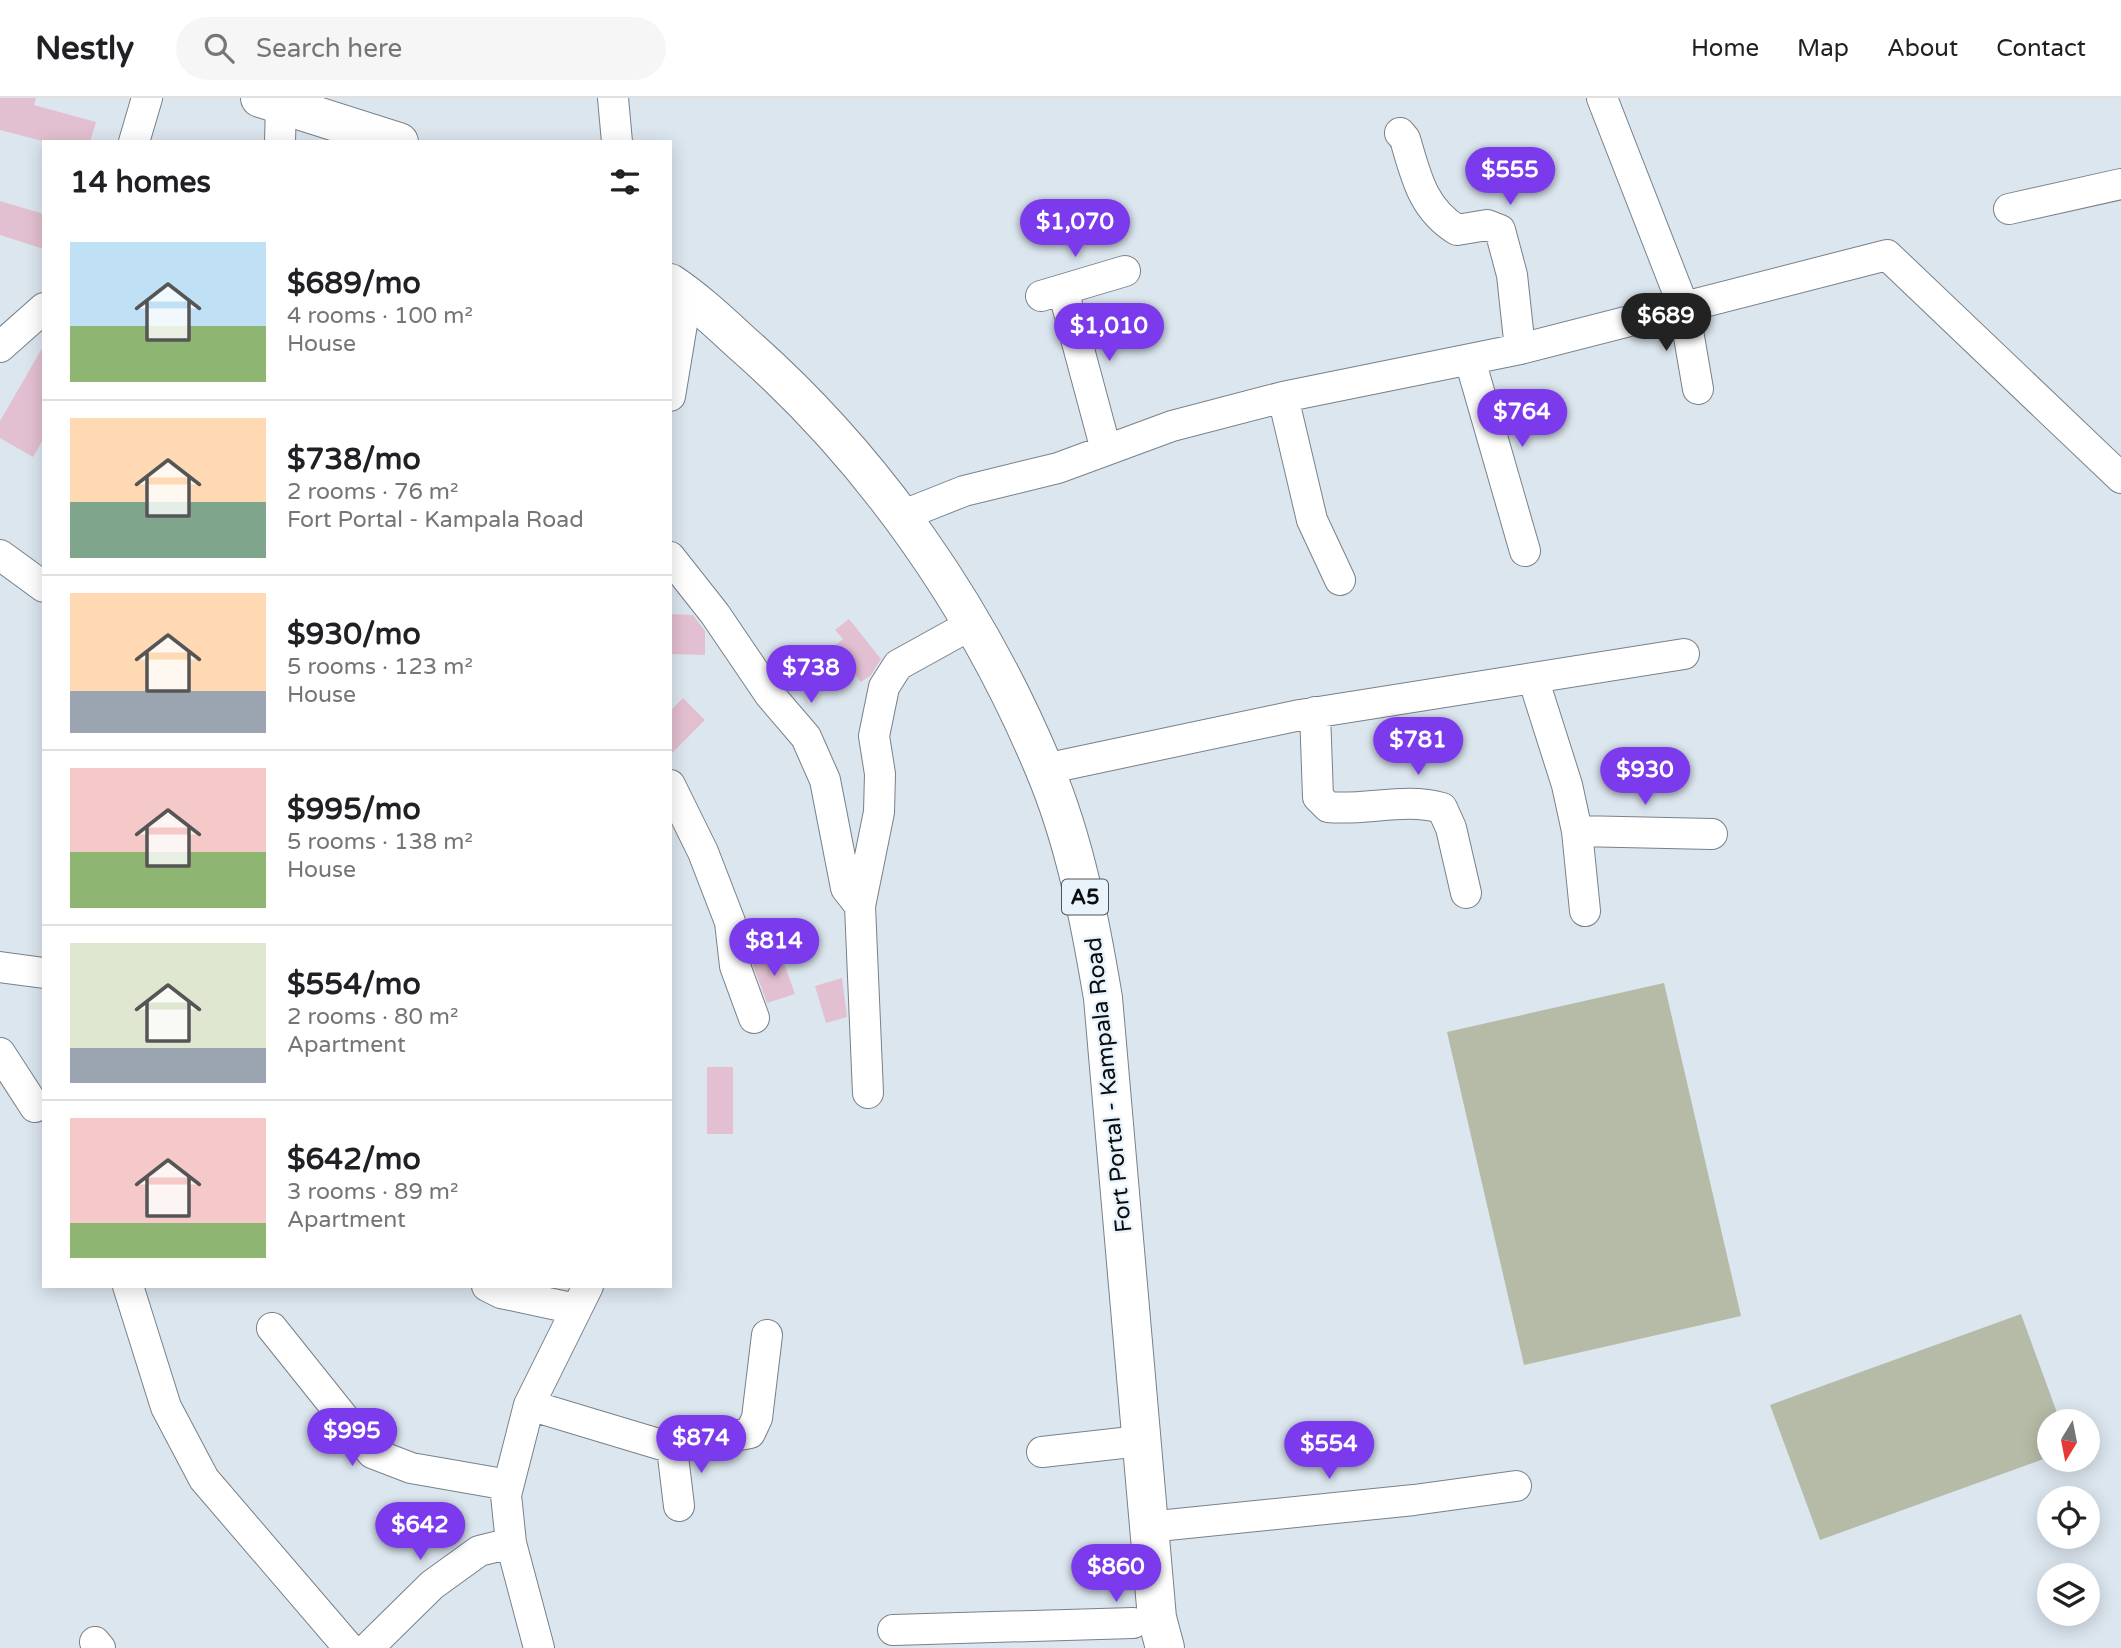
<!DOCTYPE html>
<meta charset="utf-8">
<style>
body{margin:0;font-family:"Varela Round",sans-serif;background:#f6f6f6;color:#202124;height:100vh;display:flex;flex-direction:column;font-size:26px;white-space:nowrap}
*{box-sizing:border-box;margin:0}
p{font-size:23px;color:#757577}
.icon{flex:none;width:38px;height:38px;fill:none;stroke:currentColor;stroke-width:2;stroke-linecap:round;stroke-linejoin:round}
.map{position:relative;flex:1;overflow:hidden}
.details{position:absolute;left:42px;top:42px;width:630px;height:1148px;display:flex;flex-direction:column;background:#fff;border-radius:0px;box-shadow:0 4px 18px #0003}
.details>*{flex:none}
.needle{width:46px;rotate:190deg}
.buttons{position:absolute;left:2037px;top:1311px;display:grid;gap:14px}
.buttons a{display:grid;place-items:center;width:63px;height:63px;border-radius:50%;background:#fff;box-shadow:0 4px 18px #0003;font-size:35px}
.price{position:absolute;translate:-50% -60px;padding:0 16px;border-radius:24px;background:#7c3aed;color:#fff;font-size:23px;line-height:46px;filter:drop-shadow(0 2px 4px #0008)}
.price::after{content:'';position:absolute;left:50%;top:42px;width:21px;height:16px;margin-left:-10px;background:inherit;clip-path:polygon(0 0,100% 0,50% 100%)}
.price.on{background:#222;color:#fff}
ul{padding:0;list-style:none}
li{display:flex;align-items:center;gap:21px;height:175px;padding:0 28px}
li+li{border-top:2px solid #e0e0e0}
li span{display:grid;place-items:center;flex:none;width:196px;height:140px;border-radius:0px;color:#555}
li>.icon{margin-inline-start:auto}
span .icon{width:84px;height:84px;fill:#fffc;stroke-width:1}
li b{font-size:30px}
h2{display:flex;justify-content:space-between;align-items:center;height:84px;padding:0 28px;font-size:30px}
header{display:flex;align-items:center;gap:42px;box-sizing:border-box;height:98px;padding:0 35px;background:#fff;border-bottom:2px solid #e0e0e0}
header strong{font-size:33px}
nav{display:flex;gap:38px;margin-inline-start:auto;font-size:24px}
.search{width:490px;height:63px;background:#f6f6f6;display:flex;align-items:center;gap:18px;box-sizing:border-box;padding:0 24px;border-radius:38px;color:#757577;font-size:26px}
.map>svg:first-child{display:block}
</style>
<header>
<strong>Nestly</strong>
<div class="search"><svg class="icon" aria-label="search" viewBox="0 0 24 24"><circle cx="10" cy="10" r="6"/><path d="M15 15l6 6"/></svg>Search here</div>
<nav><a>Home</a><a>Map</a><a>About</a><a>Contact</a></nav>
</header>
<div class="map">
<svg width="2121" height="1550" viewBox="0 0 2121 1550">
<rect width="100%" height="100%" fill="#dce6ef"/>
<path fill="#b6bba7" d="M1664,885L1741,1218L1524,1267L1447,934Z
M2021,1216L2060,1323H2049V1359L1820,1442L1770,1307Z"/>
<path fill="#e3c0d1" d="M0,0H36L34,7L96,24L90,44H46L0,32Z
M0,103L44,116V151L0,137Z
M44,247V340L33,359L0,340V323Z
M670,516L693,517L705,533V557L670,556Z
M849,521L881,561L871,577L861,584L833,549L843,541L835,532Z
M683,600L705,622L670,657V613Z
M780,854L795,896L767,905L752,864Z
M842,880L847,919L826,925L815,888Z
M707,969H733V1036H707Z"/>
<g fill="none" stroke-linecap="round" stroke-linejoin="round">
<g stroke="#788189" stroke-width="32">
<path id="minor" d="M613,0L617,44
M1602,0L1684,210L1698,291
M1400,35L1405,41C1416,78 1422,110 1457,132L1487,127L1500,132L1512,177L1520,251
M134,44L147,0
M280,44L281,6
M2009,111L2121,86
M1063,192L1106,352
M1041,198L1125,173
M0,249L44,210
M1470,262L1525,453
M670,298L687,196
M1283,299L1312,422L1340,482
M901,418L964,393L1058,370L1172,328L1283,299L1520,251L1887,157L2121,380
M0,457L44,489
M670,459L715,516L770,597L806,639L825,682L846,790L860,808
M1533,580L1567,687L1577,733L1585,813
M1315,614L1318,699L1328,709C1366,713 1405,699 1442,710L1451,730L1466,795
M1045,671L1300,617L1684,556
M670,687L703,754L730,824L735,868L754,920
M1577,733L1712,736
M0,869L44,875
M0,955L35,1009
M868,995L860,808L879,714L880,676L874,638L884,589L898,567L974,525
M128,1188L166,1309L204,1381L349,1550
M487,1188L501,1195L576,1211
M272,1230L372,1355L411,1370L508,1387
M529,1307L672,1350L750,1335L757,1320L767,1237
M672,1350L679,1408
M1042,1354L1140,1343
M1148,1429L1414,1402L1516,1388
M893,1532L1133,1525
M95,1544L100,1550
M368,1550L432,1487L479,1453L511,1445
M539,1550L511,1445L506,1397L529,1307L588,1188"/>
</g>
<g stroke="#788189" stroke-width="40">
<path id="major" d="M260,0L399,44
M670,185C697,203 720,225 743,246C874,361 977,509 1044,670C1075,743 1090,823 1103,900L1157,1520L1165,1550"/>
</g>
<use href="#minor" stroke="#fff" stroke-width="30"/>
<use href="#major" stroke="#fff" stroke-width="38"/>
</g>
<g text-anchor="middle" stroke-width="5" stroke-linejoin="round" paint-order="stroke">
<rect fill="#e9f3fc" stroke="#4e5358" stroke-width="2" x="1062" y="781.5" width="46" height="35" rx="5"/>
<g font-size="21" font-weight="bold" fill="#0b0e11">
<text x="1085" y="806">A5</text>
</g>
<g font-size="23" fill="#0b0e11" stroke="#e9f3fc">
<text transform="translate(1108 987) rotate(-96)" y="8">Fort Portal - Kampala Road</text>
</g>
</g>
</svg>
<div class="buttons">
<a><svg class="needle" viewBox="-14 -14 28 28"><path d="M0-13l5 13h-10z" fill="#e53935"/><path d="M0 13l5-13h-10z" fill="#757577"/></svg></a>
<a><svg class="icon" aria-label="locate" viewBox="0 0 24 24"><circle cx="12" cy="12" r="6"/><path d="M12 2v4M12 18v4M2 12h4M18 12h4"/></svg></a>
<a><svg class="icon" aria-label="layers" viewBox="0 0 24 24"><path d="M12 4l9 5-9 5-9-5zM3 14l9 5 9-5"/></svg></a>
</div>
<b class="price" style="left:1510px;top:109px">$555</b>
<b class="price" style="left:1075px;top:161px">$1,070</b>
<b class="price on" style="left:1666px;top:255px">$689</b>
<b class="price" style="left:1109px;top:265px">$1,010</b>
<b class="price" style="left:1522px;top:351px">$764</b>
<b class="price" style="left:811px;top:607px">$738</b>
<b class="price" style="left:1418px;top:679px">$781</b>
<b class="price" style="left:1645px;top:709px">$930</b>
<b class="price" style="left:774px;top:880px">$814</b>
<b class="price" style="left:352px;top:1370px">$995</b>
<b class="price" style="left:701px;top:1377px">$874</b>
<b class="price" style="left:1329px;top:1383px">$554</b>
<b class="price" style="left:420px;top:1464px">$642</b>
<b class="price" style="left:1116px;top:1506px">$860</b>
<section class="details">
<h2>14 homes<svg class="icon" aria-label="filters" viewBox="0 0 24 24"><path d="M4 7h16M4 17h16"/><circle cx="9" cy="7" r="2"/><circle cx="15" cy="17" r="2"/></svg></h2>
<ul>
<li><span style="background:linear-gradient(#bfe0f5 60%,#8fb573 0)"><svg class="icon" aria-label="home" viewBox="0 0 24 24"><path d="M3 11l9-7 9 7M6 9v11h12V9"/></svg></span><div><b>$689/mo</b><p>4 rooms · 100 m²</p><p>House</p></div></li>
<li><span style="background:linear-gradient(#ffd9b3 60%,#7fa58c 0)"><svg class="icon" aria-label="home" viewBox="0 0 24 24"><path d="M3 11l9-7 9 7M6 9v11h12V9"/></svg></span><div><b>$738/mo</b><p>2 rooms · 76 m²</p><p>Fort Portal - Kampala Road</p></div></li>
<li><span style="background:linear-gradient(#ffd9b3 70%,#9aa5b1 0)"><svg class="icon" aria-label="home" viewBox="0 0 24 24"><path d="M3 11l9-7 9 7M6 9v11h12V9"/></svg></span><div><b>$930/mo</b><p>5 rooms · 123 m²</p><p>House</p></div></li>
<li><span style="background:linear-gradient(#f6c9c9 60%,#8fb573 0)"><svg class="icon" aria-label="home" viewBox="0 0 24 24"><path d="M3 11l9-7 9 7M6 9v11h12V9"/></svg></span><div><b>$995/mo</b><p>5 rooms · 138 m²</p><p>House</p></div></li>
<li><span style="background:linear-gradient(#dfe7d0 75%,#9aa5b1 0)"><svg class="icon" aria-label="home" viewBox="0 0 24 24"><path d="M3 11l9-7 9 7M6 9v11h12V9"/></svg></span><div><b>$554/mo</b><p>2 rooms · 80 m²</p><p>Apartment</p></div></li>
<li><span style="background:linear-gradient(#f6c9c9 75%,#8fb573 0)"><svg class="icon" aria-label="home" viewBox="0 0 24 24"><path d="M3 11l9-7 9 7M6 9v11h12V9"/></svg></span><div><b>$642/mo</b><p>3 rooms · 89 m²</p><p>Apartment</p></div></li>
</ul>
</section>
</div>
